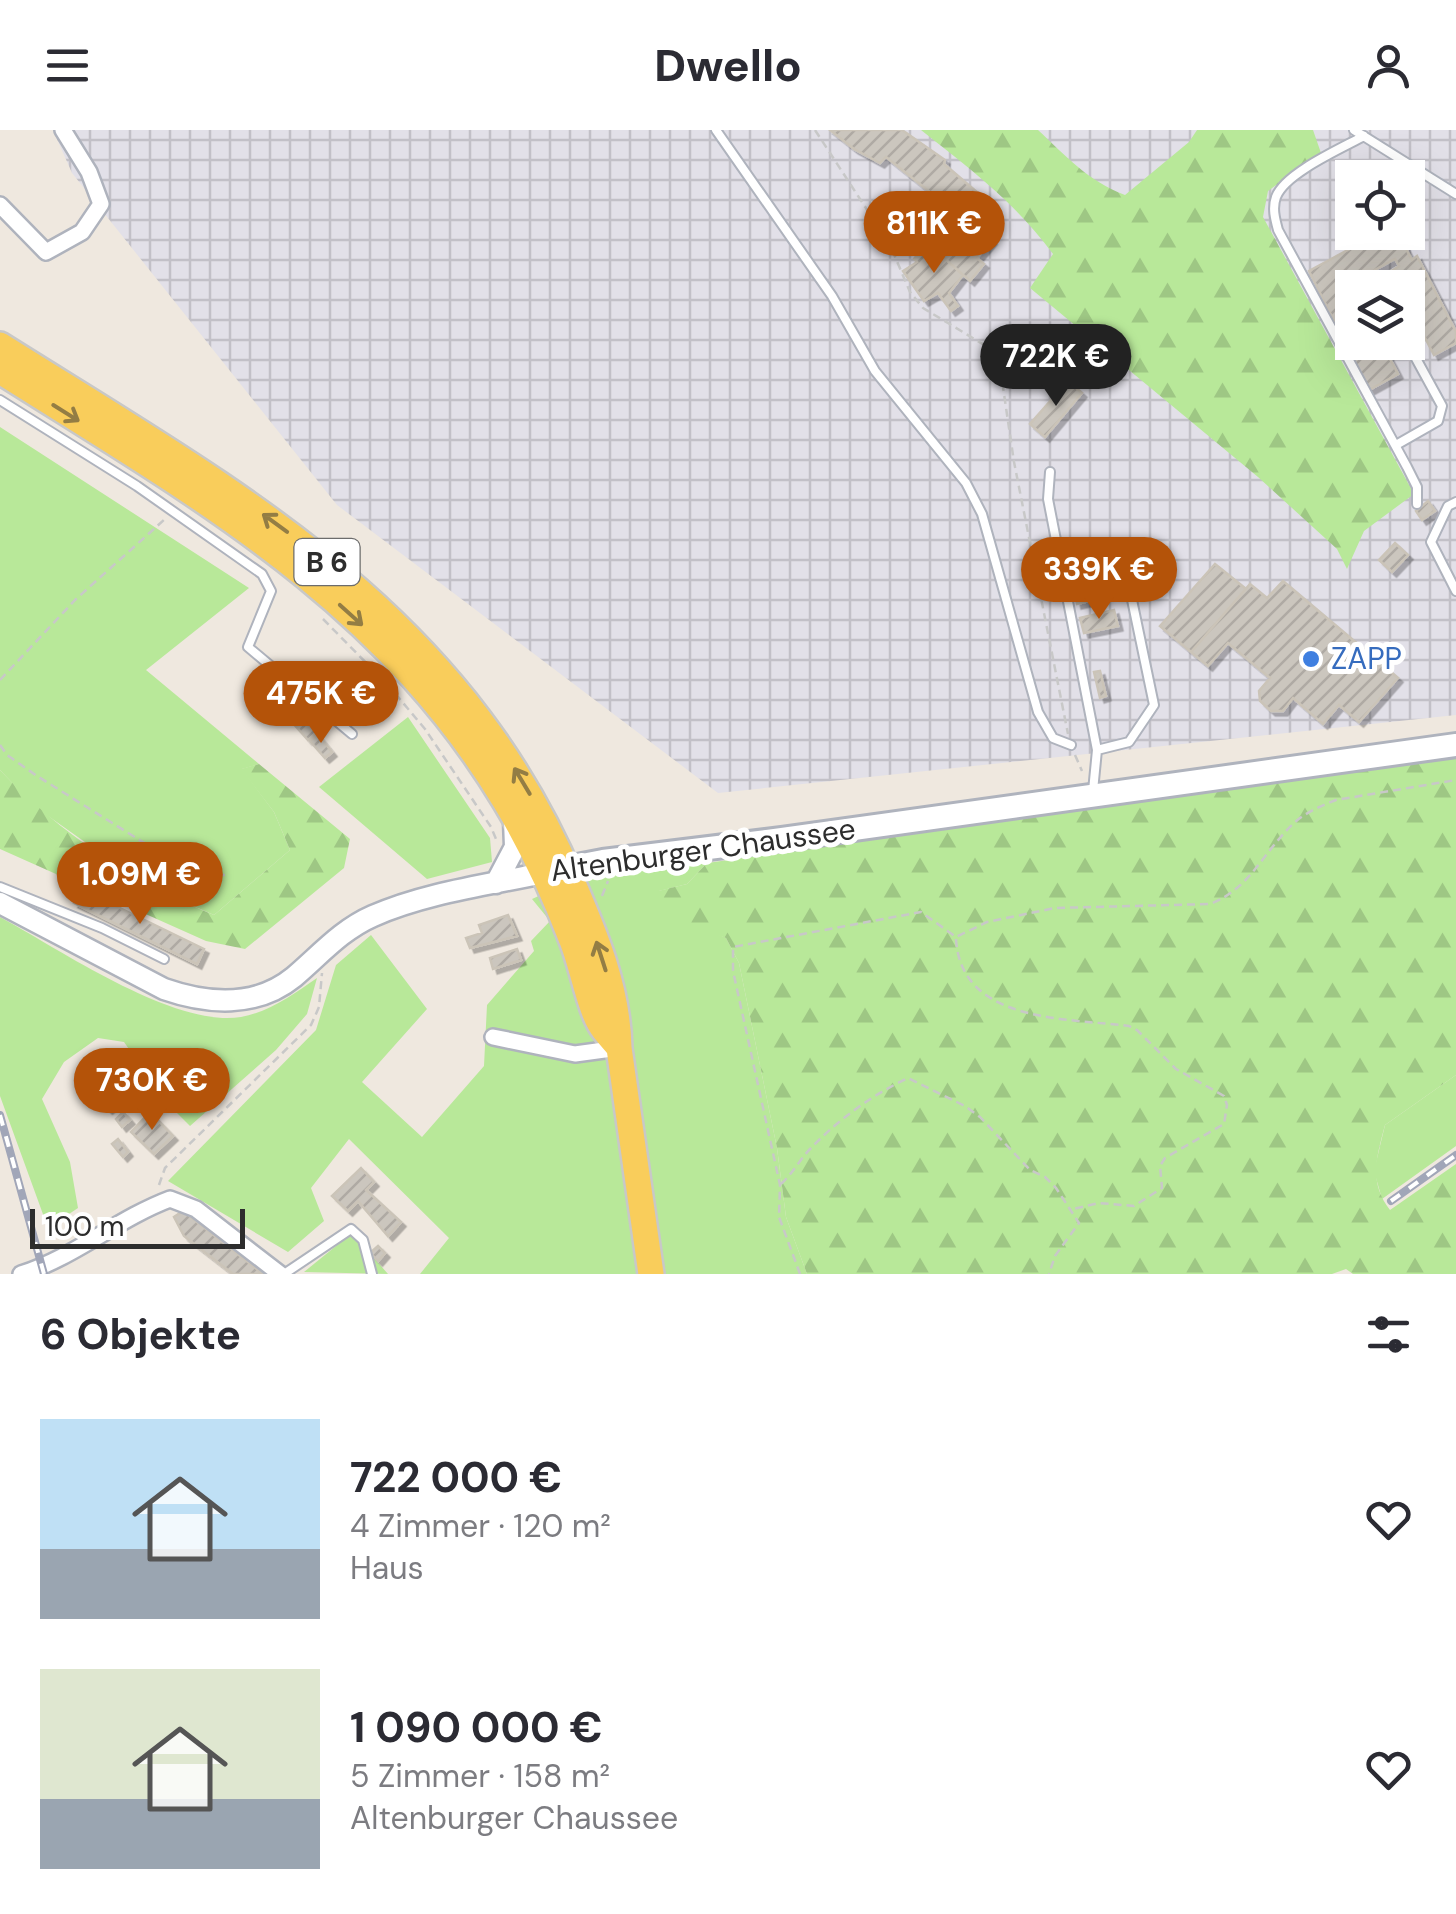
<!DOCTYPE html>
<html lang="de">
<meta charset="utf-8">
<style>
body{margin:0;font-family:"DM Sans",sans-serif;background:#f2f2f3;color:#2b2b33;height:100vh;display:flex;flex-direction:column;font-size:38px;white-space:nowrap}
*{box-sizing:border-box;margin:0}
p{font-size:32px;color:#7c7c81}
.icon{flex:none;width:55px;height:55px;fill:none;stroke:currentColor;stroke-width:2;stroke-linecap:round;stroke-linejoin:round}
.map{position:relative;height:1144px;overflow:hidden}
.details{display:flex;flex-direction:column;background:#fff;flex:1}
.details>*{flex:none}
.fabs{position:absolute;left:1335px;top:30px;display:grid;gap:20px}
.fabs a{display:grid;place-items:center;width:90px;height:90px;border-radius:0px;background:#fff;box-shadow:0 10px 40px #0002;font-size:50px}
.scale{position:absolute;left:30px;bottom:25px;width:215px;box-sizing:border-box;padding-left:10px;border:5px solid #2d2d2d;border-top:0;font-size:28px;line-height:35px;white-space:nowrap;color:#2d2d2d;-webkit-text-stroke:8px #fff;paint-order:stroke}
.price{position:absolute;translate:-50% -85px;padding:0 22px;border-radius:35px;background:#b45309;color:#fff;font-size:32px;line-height:65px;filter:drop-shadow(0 2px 5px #0008)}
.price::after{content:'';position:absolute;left:50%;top:60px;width:30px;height:22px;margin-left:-15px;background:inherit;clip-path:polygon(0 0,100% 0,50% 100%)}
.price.current{background:#222;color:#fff}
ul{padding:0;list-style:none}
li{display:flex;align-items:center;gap:30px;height:250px;padding:0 40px}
li span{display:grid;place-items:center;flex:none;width:280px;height:200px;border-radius:0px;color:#555}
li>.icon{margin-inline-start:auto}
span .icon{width:120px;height:120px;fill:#fffc;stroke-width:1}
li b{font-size:42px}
h2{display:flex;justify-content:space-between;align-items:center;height:120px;padding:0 40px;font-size:42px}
header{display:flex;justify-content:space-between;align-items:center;height:130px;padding:0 40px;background:#fff;font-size:45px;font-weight:800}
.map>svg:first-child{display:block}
</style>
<header><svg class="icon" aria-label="menu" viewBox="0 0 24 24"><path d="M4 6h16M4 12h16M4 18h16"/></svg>Dwello<svg class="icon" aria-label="person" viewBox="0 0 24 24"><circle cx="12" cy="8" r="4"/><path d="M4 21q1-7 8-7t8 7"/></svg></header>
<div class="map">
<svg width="1456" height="1144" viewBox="0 0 1456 1144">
<defs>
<pattern id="industrial-grid" width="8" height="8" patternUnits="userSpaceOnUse" patternTransform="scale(2.5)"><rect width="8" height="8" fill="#e2e0e8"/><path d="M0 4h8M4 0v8" fill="none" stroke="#c2c0c7"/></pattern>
<pattern id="forest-firs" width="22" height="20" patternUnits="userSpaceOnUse" patternTransform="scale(2.5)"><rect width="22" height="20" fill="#b8e899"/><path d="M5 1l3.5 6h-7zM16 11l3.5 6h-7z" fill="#9ec784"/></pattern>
<pattern id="building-hatch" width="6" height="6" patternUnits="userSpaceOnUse" patternTransform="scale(2.5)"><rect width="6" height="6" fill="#cbc6be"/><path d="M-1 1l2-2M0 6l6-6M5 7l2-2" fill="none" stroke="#afaaa4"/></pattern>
<filter id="shadow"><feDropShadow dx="4.5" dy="4.5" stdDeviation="0" flood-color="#0004"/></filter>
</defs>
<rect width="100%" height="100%" fill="#efe8df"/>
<path fill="url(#industrial-grid)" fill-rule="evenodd" d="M53,0H1456V585L718,663L337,375L72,43ZM1352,48H1408V102H1352ZM1352,158H1408V212H1352Z"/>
<path fill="#b8e899" d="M0,297L249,458L146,540L259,634L242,639L274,682L290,720L214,785L147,756L34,676L0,640Z
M408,587L490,708L492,732L427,749L319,657Z
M707,733L687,754L659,761L711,801L726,808L739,833L777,1018L786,1087L807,1144H420L449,1108L349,1009L311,1058L324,1091L288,1122L168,1051L316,900L336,835L371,805L427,879L362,952L422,1007L484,936L487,875L534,821L531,811L550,791L532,769L592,742Z
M0,787C59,819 174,898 241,887C269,882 294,864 317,848L307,884L276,920L190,996L166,972L124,912L98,908L64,932L42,969L70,1032L78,1078L48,1098L0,966Z
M1456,945V1016L1382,1069L1374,1041L1385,995Z
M352,1103L388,1144L304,1142Z"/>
<path fill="url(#forest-firs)" d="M921,0H1038C1066,26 1088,51 1125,65L1189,12L1197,0H1313L1321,23L1268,61L1263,87L1414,364L1364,401L1347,439L1337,419L1258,347L1030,158L1053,124C1014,71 971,40 921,0Z
M1456,628V945L1385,995C1377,1026 1368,1052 1390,1080L1456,1034V1144H1353L1346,1139L1332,1144H807L786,1087L777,1018L739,833L726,808L652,782L658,761L687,754L707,733Z
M259,634L350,709L344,738L245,819L206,811L0,719V640C59,703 134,752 214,785L290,720L274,682L241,639Z"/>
<path fill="url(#building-hatch)" stroke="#cbc4b8" stroke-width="2.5" filter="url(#shadow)" d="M830,0H902L945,30L944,34L979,64L960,86L886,27L880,33L854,19Z
M964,86L992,110L977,128L984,134L970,151L935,120Z
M1381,102H1397L1412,130L1417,126L1456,202V213L1434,225L1408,175V158H1398L1390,142L1399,136L1395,129L1349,154L1352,160V212H1381L1398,244L1369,260L1309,141Z
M927,113L963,145L949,163L958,176L951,181L938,163L924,171L903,141L917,132L914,129Z
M1068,251L1082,263L1045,307L1030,294Z
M1428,371L1435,381L1422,390L1416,381Z
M1395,413L1408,425L1392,442L1379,430Z
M1215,434L1246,459L1191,522L1160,496Z
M1283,451L1398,548L1359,592L1339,575L1323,594L1293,568L1283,581H1271L1260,571L1259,561L1270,548L1228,513L1208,536L1191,522L1250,454L1267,468Z
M1087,460L1089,471L1077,474L1075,462Z
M1114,480L1118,496L1084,503L1080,488Z
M356,537L365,549L334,573L325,561Z
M1100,541L1106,566L1100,568L1094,542Z
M294,575L317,602L308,610L285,584Z
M318,605L332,622L325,628L310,611Z
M81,759L204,819L197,834L74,773Z
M508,785L517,806L470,818L466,808L482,803L479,795Z
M517,819L521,830L493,839L490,828Z
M104,946L112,953L125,946L158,976L149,983L129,965L125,969L121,965L130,956L125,953L106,966L113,975L108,979L89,962Z
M123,982L130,990L122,997L116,989Z
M150,982L173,1006L154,1024L131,1002Z
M118,1009L128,1022L123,1027L112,1014Z
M361,1038L374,1052L366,1060L401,1092L388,1106L358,1071L348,1081L332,1066Z
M183,1081L263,1144H233L184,1106L174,1087Z
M378,1116L385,1123L378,1131L370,1123Z"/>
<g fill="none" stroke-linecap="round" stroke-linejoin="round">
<g stroke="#afb3bd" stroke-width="12">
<path id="service" d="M716,0L832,166L875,241L966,353L982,384L1038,582L1053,608L1071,615
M1354,0L1456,64
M1364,6C1342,18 1285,43 1276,67C1272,78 1275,89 1278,100L1407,337L1417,357V374
M1382,48L1405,32
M0,270L137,356L262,444L271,461L248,517L352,604
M1396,315L1438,291L1442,276L1407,212
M1050,342L1048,369L1097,620
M1456,372L1448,376L1431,412L1456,461
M1093,661L1097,620L1129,612L1154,575L1131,465
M0,757L102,798L164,829
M284,1144L351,1099L363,1110L372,1144"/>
</g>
<g stroke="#afb3bd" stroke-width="20">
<path id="minor" d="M0,75L46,122L82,102L101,74L89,42L63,0
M493,907L575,924L619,918
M21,1144C75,1127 117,1089 170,1069L196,1079L280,1144"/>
</g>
<g stroke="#afb3bd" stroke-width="25">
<path id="tertiary" d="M496,753L515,717L514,690
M0,773L164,859C207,874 256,878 294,847C320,825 341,800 373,786C425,763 487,755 543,743"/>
</g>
<g stroke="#afb3bd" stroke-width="28">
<path id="secondary" d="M551,741L603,731L782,709L1456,615"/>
</g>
<g stroke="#c8c8c8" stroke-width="30">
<path id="primary" d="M0,215C235,363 458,481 572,751C595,804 618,859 619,918L651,1144
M0,241C196,365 381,466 505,671C531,714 553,761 571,808C581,831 589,876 600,894C605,903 613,910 619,918"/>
</g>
<path stroke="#c8c8c8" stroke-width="2.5" stroke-dasharray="8 5" stroke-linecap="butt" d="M815,0L890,115L910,162L923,178L986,216L999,230L1014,332L1068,604
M323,489L388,555L425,599L491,697L496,709
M0,550L75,470L165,389
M0,615L7,625L37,646L178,734L205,744L225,745
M1075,625L1082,641
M602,766L608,751
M956,809C961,893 1066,888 1129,896L1137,900L1176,939L1224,966L1227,975L1224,994L1165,1028L1160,1036L1162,1058L1134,1076L1099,1073L1073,1079
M781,1054C793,1043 800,1029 811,1018C839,989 872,965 908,948L965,976L980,987L1030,1040L1045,1047L1056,1058L1079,1093L1055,1126L1049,1144
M159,1055L165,1038L311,895L319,877L322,843
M800,1144L779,1087L780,1055L733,841V817L921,782L956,807L987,792L1055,778L1210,774C1250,759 1263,722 1294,693C1306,682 1321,676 1336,670L1456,650"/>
<use href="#service" stroke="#fff" stroke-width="8"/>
<use href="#minor" stroke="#fff" stroke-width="15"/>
<use href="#tertiary" stroke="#fff" stroke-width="20"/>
<use href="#secondary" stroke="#fff" stroke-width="22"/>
<use href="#primary" stroke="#f9cd5b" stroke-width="25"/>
<g stroke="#a1a6b8" stroke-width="8">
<path id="rail" d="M970,78L999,101
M0,985L44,1144
M1391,1071L1456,1025"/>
</g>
<use href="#rail" stroke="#fff" stroke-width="4" stroke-dasharray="11" stroke-linecap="butt"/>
</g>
<defs><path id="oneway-shaft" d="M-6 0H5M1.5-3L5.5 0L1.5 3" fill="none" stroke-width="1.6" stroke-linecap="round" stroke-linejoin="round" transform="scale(2.5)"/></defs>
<g stroke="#937d44">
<use href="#oneway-shaft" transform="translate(66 283) rotate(32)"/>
<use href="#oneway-shaft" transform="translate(275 393) rotate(-144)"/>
<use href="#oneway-shaft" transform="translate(351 485) rotate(42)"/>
<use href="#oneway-shaft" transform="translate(522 651) rotate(-121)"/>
<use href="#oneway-shaft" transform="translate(601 826) rotate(-108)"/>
</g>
<circle fill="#3f7fe0" stroke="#fff" stroke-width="4" cx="1311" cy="529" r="10"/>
<g text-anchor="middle" stroke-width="10" stroke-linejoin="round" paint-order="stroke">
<rect fill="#fff" stroke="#6c6c6c" stroke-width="2.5" x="294.5" y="409" width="65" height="46" rx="8"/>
<g font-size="28" font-weight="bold" fill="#2d2d2d">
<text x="327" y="442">B 6</text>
</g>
<g font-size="30" fill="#366cbe" stroke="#fff" text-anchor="start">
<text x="1331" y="539">ZAPP</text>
</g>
<g font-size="30" fill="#2d2d2d" stroke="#fff">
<text transform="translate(703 720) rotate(-8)" y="10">Altenburger Chaussee</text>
</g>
</g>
</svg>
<div class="fabs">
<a><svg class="icon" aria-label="locate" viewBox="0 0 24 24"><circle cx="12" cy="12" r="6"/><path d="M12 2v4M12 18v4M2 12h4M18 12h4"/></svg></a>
<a><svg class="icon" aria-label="layers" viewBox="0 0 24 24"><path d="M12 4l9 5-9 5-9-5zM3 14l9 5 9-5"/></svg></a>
</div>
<div class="scale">100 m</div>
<b class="price" style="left:934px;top:146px">811K €</b>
<b class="price current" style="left:1056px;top:279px">722K €</b>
<b class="price" style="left:1099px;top:492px">339K €</b>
<b class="price" style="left:321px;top:616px">475K €</b>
<b class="price" style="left:140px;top:797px">1.09M €</b>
<b class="price" style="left:152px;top:1003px">730K €</b>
</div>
<section class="details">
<h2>6 Objekte<svg class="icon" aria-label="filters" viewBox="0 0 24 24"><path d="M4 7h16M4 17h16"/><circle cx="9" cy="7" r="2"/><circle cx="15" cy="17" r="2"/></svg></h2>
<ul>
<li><span style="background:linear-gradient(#bfe0f5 65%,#9aa5b1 0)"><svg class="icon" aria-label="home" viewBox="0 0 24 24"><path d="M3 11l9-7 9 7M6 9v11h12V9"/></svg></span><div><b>722 000 €</b><p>4 Zimmer · 120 m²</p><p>Haus</p></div><svg class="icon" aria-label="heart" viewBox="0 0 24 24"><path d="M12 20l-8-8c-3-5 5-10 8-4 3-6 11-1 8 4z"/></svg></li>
<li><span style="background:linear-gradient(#dfe7d0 65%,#9aa5b1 0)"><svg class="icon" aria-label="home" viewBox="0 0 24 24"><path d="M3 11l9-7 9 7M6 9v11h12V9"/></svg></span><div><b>1 090 000 €</b><p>5 Zimmer · 158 m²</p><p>Altenburger Chaussee</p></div><svg class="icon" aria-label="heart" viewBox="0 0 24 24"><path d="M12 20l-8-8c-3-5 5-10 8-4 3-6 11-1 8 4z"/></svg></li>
</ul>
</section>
